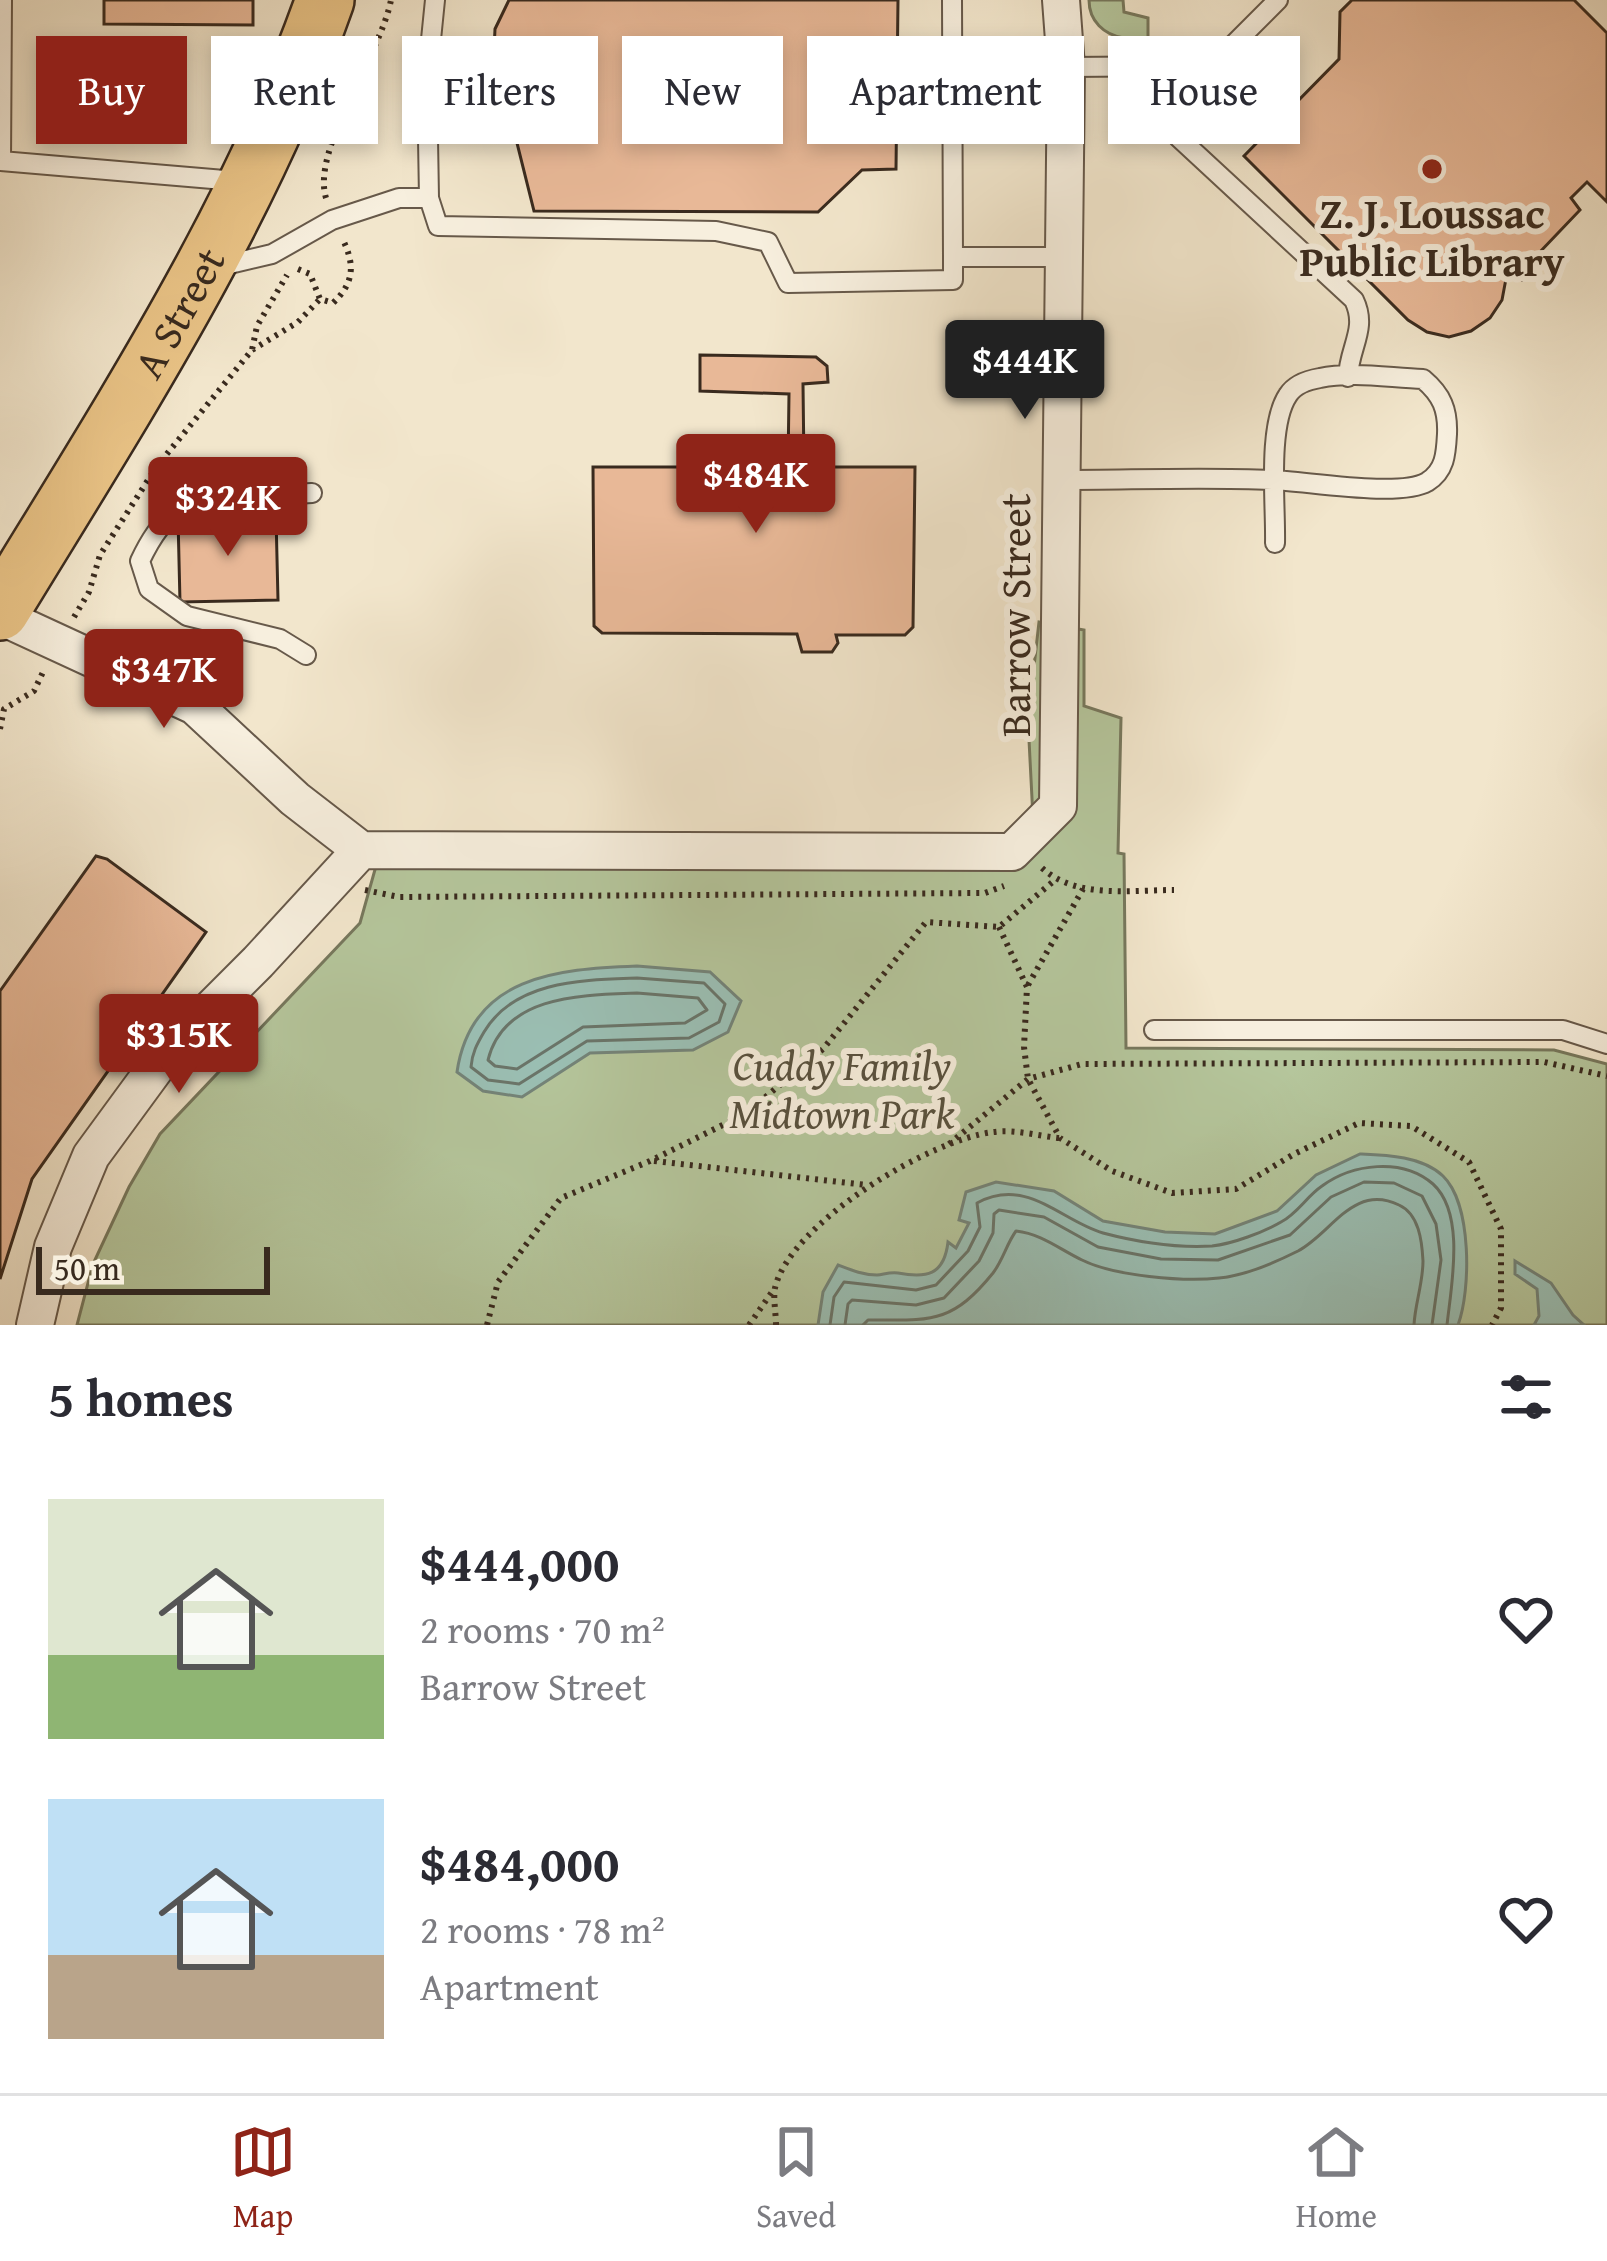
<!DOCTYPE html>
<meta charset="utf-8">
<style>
body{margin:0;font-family:"Gentium Book Plus",serif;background:#f2f2f3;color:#2b2b33;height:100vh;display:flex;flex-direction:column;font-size:45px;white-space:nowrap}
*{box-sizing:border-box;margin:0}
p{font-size:39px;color:#7c7c81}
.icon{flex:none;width:66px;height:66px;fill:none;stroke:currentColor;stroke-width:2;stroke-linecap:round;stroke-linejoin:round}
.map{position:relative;height:1325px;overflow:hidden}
.sheet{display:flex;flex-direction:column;background:#fff;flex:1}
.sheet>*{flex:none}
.top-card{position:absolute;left:36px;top:36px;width:1536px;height:108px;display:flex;gap:24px}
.scale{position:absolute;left:36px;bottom:30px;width:234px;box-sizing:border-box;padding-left:12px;border:6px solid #392a1e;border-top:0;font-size:33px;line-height:42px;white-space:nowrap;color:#392a1e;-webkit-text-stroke:9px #f7efde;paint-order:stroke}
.price{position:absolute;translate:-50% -102px;padding:0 27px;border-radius:12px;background:#8f2418;color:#fff;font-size:39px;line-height:78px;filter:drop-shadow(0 3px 6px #0008)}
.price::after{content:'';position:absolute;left:50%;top:72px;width:36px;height:27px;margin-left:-18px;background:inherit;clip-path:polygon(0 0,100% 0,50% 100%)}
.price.current{background:#222;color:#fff}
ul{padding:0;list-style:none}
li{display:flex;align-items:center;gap:36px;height:300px;padding:0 48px}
li span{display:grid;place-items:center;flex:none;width:336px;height:240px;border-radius:0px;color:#555}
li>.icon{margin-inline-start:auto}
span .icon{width:144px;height:144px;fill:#fffc;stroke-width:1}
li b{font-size:51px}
h2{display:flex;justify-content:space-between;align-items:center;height:144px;padding:0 48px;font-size:51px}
.tag{padding:0 42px;border-radius:0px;background:#fff;box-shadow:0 6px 18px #0003;font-size:42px;line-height:108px}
.tag.current{background:#8f2418;color:#fff}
.menu{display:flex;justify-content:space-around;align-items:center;height:168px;border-top:3px solid #e1e1e2;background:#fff;font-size:33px;color:#7c7c81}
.menu a{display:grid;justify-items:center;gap:6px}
.menu .current{color:#8f2418}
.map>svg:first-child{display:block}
</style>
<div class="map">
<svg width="1607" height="1325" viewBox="0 0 1607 1325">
<rect width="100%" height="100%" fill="#f2e6cc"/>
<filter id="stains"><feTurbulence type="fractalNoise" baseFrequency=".00167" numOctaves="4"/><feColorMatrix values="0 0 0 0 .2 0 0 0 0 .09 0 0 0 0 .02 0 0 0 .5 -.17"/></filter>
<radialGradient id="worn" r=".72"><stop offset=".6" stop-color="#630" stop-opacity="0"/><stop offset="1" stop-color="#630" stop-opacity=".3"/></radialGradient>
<path fill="#b5c69c" stroke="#77785d" stroke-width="3" d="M1089,0H1123L1124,12L1148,18V40L1124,44V38C1104,35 1089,21 1089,0Z
M1039,622L1084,630V706L1121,718L1118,853L1124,854L1126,1048L1554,1050L1607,1064V1325H77L93,1264L129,1187L160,1134L360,923L376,866L1034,838L1028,720Z"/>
<path fill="#9bc0b5" stroke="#748479" stroke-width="3" d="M637,966L710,972L741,1001L728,1032L693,1050L590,1053L522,1097L483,1091L457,1072C471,976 557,969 637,966Z
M1360,1154C1386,1155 1422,1156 1443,1176C1472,1204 1471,1290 1458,1325H818L823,1292L838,1265C851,1270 863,1275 877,1275C885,1274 890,1272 898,1273C926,1278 944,1276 948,1242L956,1248L969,1223L959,1220L966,1192L996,1182L1054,1191L1103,1221L1165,1232L1215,1234L1277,1211L1316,1175Z
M1515,1261L1551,1283L1573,1315L1584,1325H1534L1539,1316L1537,1289L1515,1274Z"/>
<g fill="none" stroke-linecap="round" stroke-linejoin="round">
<path stroke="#6a756a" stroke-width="3" d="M637,978L704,983L725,1004L719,1022L689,1038L587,1041L519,1084L488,1080L471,1067C472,1053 477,1044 484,1032C515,980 583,980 637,978Z
M637,993L698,998L707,1010L685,1023L583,1027L517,1069L495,1066L488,1060C504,995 582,995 637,993Z
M830,1325L834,1297L844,1282L916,1290L936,1285L968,1251L980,1227L977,1203C1027,1176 1061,1221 1103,1233C1137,1242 1177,1248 1212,1246C1232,1244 1264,1232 1281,1222C1297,1214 1307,1196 1322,1186C1352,1164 1402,1157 1433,1184C1466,1214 1451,1287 1447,1325
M845,1325L848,1304L852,1300L916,1305L944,1298L979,1261L993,1233L994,1214L999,1210L1044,1217L1098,1247L1161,1259L1218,1260L1290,1235L1331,1197L1364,1182L1394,1183L1422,1196L1436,1224L1441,1260L1432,1325
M863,1325L868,1320C930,1320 951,1325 993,1273C1003,1260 1007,1243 1016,1231C1042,1234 1059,1249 1082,1260C1114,1276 1184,1282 1219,1278C1243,1276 1276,1262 1298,1251C1332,1233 1353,1183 1399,1205C1419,1214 1422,1241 1423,1261C1423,1283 1415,1304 1414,1325"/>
</g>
<path fill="#e8b897" stroke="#392a1e" stroke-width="3" d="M104,0H253V25L104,24Z
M509,0H898L896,169L862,170L818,212L534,211L494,51L495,29Z
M1352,0H1574L1607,33V202L1587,182L1571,198L1580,210L1537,255L1543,262L1522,280L1508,268L1502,300L1490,318L1471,331L1449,337L1427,332L1408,320L1244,156L1339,59L1340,12Z
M700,355L816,357L827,366L828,382L803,384L804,467H915L913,627L905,635H836L838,643L832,652H802L797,634L602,633L594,626L593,467H788L789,394L700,391Z
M276,516L278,600L180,602L178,518Z
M96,856L107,859L206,932L32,1179L0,1279V991Z"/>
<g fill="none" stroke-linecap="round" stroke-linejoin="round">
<g stroke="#67594a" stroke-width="22">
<path id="lane" d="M2,0L1,161L236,181
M952,0L953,257
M1176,66L1178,137L1354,300C1368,329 1349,347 1348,377
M1066,67L1201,66L1224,54L1278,0
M429,198L427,79L435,0
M217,267L272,254L332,220L399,198H429L438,226L716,231L768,242L788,283L953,280V257H1064
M1061,480C1131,480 1202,477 1272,480C1306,481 1399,498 1427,482C1445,471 1446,454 1447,434C1448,410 1442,395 1423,379C1390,378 1352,371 1320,378C1308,380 1295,384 1288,395C1267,426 1276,505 1275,543
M306,655L280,639L187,616L149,589L140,561C148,544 162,518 181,510C214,496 276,496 312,493
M1154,1030H1563L1607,1044"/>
</g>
<g stroke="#67594a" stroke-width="40">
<path id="street" d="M0,616L195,706L295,799L361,850L258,962L165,1055L91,1156L53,1247L35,1325
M361,850L1012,852L1058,806L1066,67L1061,0"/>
</g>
<g stroke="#392a1e" stroke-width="62">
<g id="primary">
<path id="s1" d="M0,611C120,414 248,219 325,0"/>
</g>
</g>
<path stroke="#392a1e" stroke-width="6" stroke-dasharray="3 6" stroke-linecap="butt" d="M326,198C311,149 380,56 391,0
M298,269L310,274L320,299L333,303C355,282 355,264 342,238
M252,350L298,322L320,299
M74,617L89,592L100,555L157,466L252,350L257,326L287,275
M0,729L4,709L34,691L44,670
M1042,868C1076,899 1130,890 1174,890
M365,890L399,897L985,893L1004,886
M999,927L1027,987L1024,1047L1028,1079L1060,1138L1112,1171L1172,1193L1236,1189L1294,1154L1359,1123L1411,1126L1469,1162L1501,1229V1308L1492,1325
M1028,985L1083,889
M949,1144L1028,1079L1082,1064L1544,1062L1607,1076
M654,1161L867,1185
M487,1325L498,1282L561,1198L650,1161L745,1114L823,1049L926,922L999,927L1055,880
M749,1325L774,1289
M776,1325C776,1314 773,1298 775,1288C790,1223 932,1138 994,1132C1014,1129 1039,1136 1059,1138"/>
<use href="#lane" stroke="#f7efde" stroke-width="18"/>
<use href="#street" stroke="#f7efde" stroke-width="36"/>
<use href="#primary" stroke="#e9c386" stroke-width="57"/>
</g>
<circle fill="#8f2418" stroke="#f7efde" stroke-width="4.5" cx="1432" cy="169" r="12"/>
<g text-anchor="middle" stroke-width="12" stroke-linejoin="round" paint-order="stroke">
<g font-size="42" font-weight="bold" fill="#392a1e" stroke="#f7efde">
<text x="1432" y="228">Z. J. Loussac<tspan x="1432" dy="48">Public Library</tspan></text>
</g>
<g font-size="42" fill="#392a1e" stroke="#f7efde">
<text dy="15" stroke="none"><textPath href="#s1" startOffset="348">A Street</textPath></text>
<text transform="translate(1015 615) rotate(-90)" y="15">Barrow Street</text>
</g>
<g font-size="42" font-style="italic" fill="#58513e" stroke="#f7efde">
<text x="842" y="1080">Cuddy Family<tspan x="842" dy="48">Midtown Park</tspan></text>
</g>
</g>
<rect width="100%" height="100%" filter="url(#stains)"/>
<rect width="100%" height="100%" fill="url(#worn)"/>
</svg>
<div class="scale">50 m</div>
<b class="price current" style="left:1025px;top:422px">$444K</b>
<b class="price" style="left:756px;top:536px">$484K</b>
<b class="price" style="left:228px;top:559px">$324K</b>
<b class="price" style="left:164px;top:731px">$347K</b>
<b class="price" style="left:179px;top:1096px">$315K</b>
<div class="top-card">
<a class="tag current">Buy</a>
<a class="tag">Rent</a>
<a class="tag">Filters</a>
<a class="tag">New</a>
<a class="tag">Apartment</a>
<a class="tag">House</a>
</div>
</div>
<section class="sheet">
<h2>5 homes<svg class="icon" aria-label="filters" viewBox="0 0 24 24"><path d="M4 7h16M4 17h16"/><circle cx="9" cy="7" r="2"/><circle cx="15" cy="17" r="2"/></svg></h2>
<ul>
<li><span style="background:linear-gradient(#dfe7d0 65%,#8fb573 0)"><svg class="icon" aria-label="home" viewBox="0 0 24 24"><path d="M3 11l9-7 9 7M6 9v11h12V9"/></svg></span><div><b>$444,000</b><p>2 rooms · 70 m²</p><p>Barrow Street</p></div><svg class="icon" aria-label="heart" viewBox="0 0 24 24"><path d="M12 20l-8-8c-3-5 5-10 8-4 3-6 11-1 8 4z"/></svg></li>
<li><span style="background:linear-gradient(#bfe0f5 65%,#b9a48a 0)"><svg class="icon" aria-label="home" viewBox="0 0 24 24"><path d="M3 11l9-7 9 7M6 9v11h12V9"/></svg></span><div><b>$484,000</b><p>2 rooms · 78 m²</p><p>Apartment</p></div><svg class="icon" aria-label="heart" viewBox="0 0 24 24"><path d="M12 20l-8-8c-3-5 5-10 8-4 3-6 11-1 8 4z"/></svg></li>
</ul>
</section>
<nav class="menu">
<a class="current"><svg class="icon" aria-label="map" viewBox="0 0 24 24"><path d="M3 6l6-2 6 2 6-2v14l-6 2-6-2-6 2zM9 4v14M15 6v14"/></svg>Map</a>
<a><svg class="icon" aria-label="saved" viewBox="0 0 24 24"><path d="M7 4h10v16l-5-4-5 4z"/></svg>Saved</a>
<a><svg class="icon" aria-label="home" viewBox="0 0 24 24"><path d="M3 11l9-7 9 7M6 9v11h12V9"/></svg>Home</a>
</nav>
